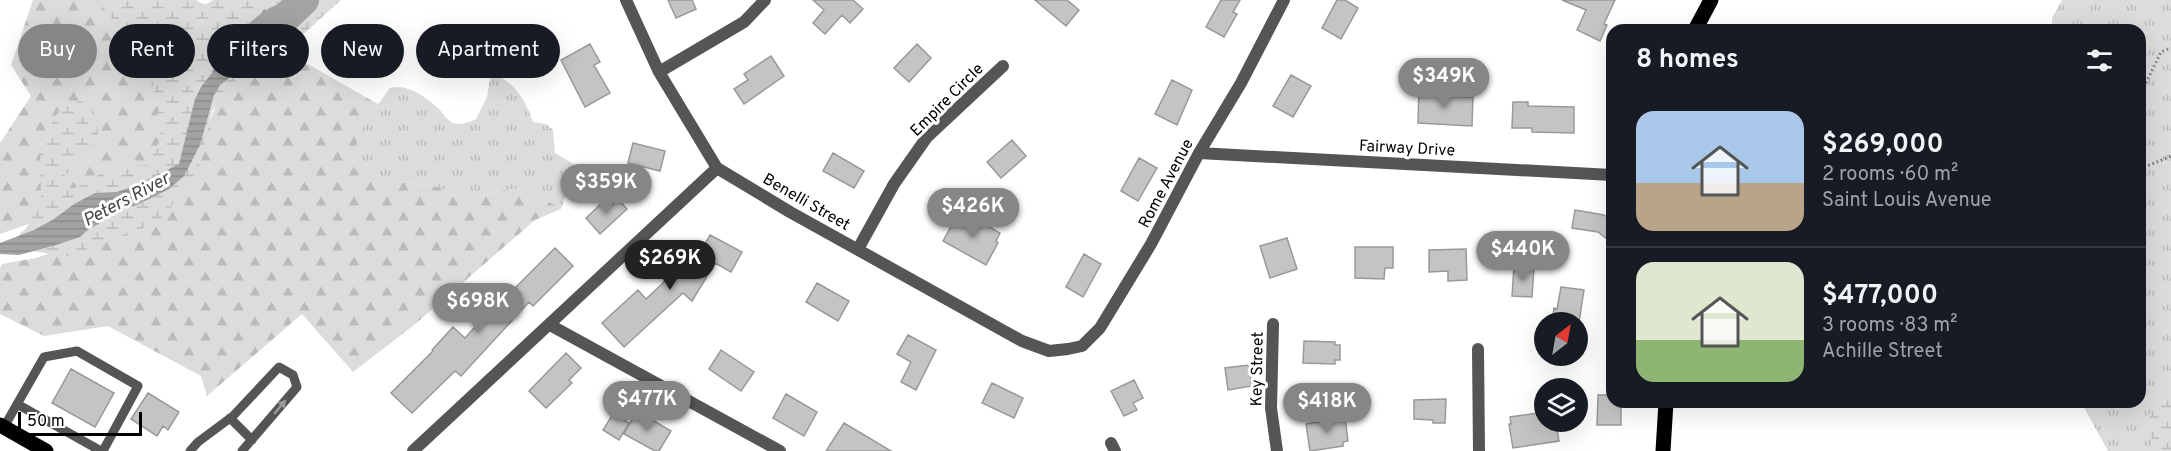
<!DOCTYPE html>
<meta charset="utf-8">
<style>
body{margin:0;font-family:Overpass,sans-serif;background:#242831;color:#f1f3f6;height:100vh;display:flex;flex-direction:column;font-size:22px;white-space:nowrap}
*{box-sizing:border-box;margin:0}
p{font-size:20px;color:#9ea1a6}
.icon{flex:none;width:33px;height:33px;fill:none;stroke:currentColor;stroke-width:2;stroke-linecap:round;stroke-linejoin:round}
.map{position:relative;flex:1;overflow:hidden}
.panel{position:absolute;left:1606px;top:24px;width:540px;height:384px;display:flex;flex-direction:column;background:#171b24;border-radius:18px;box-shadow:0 6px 24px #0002}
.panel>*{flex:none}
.top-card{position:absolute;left:18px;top:24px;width:570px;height:54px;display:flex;gap:12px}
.needle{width:39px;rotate:31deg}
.buttons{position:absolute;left:1534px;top:312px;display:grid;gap:12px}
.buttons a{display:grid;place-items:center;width:54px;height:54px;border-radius:50%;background:#171b24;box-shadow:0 6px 24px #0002;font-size:30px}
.scale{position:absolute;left:18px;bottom:15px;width:124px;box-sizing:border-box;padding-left:6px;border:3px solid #000;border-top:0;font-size:16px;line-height:21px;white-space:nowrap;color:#000;-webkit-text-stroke:4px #fff;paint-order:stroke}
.price{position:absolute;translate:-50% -51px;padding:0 14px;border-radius:21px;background:#858687;color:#fff;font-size:20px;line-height:39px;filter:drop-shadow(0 2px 3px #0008)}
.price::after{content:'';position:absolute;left:50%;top:36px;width:18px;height:14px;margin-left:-9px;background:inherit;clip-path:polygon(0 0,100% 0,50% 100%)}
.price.active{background:#222;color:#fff}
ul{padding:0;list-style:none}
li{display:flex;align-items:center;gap:18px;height:150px;padding:0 30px}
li+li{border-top:2px solid #363941}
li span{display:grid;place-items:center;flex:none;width:168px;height:120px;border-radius:18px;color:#555}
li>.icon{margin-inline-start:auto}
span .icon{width:72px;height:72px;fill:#fffc;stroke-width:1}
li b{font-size:26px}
h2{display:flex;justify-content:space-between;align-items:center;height:72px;padding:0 30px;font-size:26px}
.chip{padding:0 21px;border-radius:27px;background:#171b24;box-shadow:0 6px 24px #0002;font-size:21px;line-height:54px}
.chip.active{background:#858687;color:#fff}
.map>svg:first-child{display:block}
</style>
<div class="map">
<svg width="2171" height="451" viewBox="0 0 2171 451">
<defs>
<pattern id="grass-tufts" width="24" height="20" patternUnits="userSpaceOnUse" patternTransform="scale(1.5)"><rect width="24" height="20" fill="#dcdcdc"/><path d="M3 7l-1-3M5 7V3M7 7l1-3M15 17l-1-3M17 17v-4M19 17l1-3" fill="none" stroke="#bbb"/></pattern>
<pattern id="forest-firs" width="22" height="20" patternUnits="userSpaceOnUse" patternTransform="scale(1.5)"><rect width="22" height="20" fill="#dcdcdc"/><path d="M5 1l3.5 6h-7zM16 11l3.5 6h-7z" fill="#bbb"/></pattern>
<pattern id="wetland-marsh" width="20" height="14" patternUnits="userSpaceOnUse" patternTransform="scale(1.5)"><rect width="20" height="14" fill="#dcdcdc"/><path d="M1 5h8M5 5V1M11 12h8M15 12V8" fill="none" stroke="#bbb"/></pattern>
<pattern id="water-rules" width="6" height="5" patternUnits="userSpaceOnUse" patternTransform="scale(1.5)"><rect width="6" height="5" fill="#a3a3a3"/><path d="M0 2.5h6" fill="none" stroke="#8b8b8b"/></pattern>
</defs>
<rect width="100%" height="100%" fill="#fff"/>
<path fill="url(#grass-tufts)" d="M2062,0H2171V451H2108L2081,402H2140V30H2052V18Z
M491,73C516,82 525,100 533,122L546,124L553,130L555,153L589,173L565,198L561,209L526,188L503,190L463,202L439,187L400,182L377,175L356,156C354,130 376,108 390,88C408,83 427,98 440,110C444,115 448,121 453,123C461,126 469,122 476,119L487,97Z"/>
<path fill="url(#forest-firs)" d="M33,0H196L224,16L174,142L146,176L37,221L0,234V143L31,96L11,65Z
M269,42L378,104C367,121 355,136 356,156L377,175L400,182L439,187L463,202L503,190L526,188L561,209L535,220L414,325L353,372L302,314L207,396L201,376L108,326L44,336L0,314V268L2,264L36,258L103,234L200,151L223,83Z"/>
<path fill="url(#wetland-marsh)" d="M96,0H186C195,5 205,7 213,0H341L299,38L234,82L221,96L212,111L201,162L167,213L150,226L94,244L74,257L32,251L17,242L20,233L27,228L41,200L40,149L55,117L63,107L80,101L89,105C92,111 96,117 97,123C103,149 77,163 62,178V184C78,198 97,171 113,168C124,165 136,166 148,165L161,138L153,83L147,71L130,56L111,17Z
M2171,387V451H2148L2152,441L2149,425L2150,410L2153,402Z"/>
<path fill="url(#water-rules)" d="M264,9L290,24L256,47L246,66L220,85L214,95L200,145L184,176L169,189L137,205L112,211L100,218L99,224L90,228L80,237L56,245L19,255L0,254V243L34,230L54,219L74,204L95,193L117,192L137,185L179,164L195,99L201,87L212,73L231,30L256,23Z"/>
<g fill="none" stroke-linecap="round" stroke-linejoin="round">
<path stroke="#a3a3a3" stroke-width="30" d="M250,42L273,23L286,17L304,0"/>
</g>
<path fill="#c4c4c4" stroke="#999" stroke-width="1.5" d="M668,0H692L696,9L676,18Z
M813,0H853L863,9L850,23L842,15L825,34L813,23L824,10Z
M1035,0H1067L1079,10L1066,26Z
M1221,0H1240L1233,12L1237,14L1224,37L1206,27Z
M1337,0H1345L1358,8L1341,39L1322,28Z
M1562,0H1615L1604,24L1607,25L1600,41L1577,30L1586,10Z
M590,44L600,62L594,65L610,93L585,107L561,60Z
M917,44L931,58L909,82L894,68Z
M771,56L784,76L744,104L734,89L748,80L744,74Z
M1291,75L1311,86L1293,117L1273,106Z
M1172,80L1192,90L1177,125L1155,114Z
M1419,86L1434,87V96L1473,97L1472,126L1418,123Z
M1513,102H1528V106L1574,107V133L1532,132V128H1512Z
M1012,140L1026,156L1001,178L987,162Z
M633,143L665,151L660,171L628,163Z
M833,153L864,171L854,188L823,171Z
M1139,158L1157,168L1138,201L1121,191Z
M618,199L627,209L600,234L586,218L604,201L609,207Z
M1575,210L1604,215L1612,221V243L1598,232L1572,228Z
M971,217L1000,233L996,241L998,243L986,265L943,241L956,218L966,224Z
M710,235L742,252L731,272L715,263L692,301L683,293L624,347L602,323L638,290L646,299L662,284L680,260L692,267Z
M1287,238L1297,269L1270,278L1260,246Z
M1355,247H1393V268H1385L1384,279L1355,278Z
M555,248L573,266L533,306L529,302L461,376L455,371L412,413L391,393L433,351L432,350L453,327L465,338L499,301L501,302Z
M1466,249L1467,280L1448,281V271L1429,272V250Z
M1084,254L1101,264L1083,297L1066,287Z
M1514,266L1534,267L1532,297L1512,296Z
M817,283L849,301L838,321L806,302Z
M1561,287L1584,290L1579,322H1552L1554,308L1557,309Z
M908,335L936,350L916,390L901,382L911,362L897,354Z
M1304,341L1335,342V345H1340V360H1335V364L1303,363Z
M721,350L754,372L741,391L709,369Z
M566,353L581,368L569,380L572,383L546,408L529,391Z
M1249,365L1252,386L1228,390L1225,368Z
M71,369L114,393L95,427L52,403Z
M1134,380L1143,398L1133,403L1137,410L1124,416L1111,391Z
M992,383L1023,398L1014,418L982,403Z
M148,393L179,412L168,430L163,426L157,436L131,419Z
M786,394L817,412L804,436L773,418Z
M1598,395H1612V402H1621V425H1597Z
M1446,399L1445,423H1433V420L1414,419V400Z
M637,411L671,431L659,451H655L624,434Z
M1545,412V422H1556L1559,441L1513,448L1509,424H1511L1510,417Z
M613,414L629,423L619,440L603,430Z
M1345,418L1348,441L1343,442V446L1310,451L1306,424Z
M844,423L891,451H826Z"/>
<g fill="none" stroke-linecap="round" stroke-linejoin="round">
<path stroke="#777" stroke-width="3" stroke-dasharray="1.5 3" stroke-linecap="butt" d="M2140,95L2161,52L2171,48
M2140,169L2171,156"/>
<path stroke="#555" stroke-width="9" d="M17,404L101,451
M230,418L252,440
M4,427L44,357L77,351L138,386L103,451
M190,451L198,442L233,416L279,367L293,375L297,387L242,451"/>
<path stroke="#555" stroke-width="12" d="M626,0L659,72L717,168L790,212L1022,341L1049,351L1068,349L1082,346L1100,328L1151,244L1199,153L1241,83L1284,0
M659,72L744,22L765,0
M1199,153L1612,175
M858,249L894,184L927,137L1003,66
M1273,324L1271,408L1277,451
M550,325L780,451
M1478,349L1479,451
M1111,443L1115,451
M413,451L717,168"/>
<path stroke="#000" stroke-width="15" d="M1695,30L1711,0
M0,425L46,451
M1663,451L1666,402"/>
</g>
<defs><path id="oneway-solid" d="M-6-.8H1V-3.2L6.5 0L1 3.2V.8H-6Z" transform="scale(1.5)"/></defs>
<use fill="#999" href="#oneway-solid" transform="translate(280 407) rotate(-50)"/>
<g text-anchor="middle" stroke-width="6" stroke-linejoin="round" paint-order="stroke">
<g font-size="16" fill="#000" stroke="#fff">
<text transform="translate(946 99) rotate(-45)" y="6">Empire Circle</text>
<text transform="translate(1407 147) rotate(3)" y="6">Fairway Drive</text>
<text transform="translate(1165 183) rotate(-62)" y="6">Rome Avenue</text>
<text transform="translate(807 201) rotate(30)" y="6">Benelli Street</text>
<text transform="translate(1256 369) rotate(-89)" y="6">Key Street</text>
</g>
<g font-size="18" font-style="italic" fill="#444" stroke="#fff">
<text transform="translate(126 199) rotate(-28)" y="6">Peters River</text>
</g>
</g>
</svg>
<div class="buttons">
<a><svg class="needle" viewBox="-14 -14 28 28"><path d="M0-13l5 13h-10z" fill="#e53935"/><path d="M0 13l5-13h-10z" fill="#9ea1a6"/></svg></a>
<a><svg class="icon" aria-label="layers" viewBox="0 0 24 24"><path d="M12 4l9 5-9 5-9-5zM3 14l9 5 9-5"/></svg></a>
</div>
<div class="scale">50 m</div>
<b class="price" style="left:1444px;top:109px">$349K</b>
<b class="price" style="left:606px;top:215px">$359K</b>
<b class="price" style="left:973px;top:239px">$426K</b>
<b class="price" style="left:1523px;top:282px">$440K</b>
<b class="price active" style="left:670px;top:291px">$269K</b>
<b class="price" style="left:478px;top:334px">$698K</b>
<b class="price" style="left:647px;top:432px">$477K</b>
<b class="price" style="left:1327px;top:434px">$418K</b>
<div class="top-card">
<a class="chip active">Buy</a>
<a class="chip">Rent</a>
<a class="chip">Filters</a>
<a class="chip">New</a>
<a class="chip">Apartment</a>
</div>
<section class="panel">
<h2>8 homes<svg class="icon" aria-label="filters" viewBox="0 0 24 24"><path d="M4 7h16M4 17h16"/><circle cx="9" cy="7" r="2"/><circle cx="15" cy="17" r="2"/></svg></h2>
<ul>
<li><span style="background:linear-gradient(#a9c7e8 60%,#b9a48a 0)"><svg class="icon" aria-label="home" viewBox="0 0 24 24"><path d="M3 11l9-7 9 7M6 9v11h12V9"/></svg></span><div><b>$269,000</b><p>2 rooms · 60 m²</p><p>Saint Louis Avenue</p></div></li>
<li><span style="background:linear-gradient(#dfe7d0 65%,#8fb573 0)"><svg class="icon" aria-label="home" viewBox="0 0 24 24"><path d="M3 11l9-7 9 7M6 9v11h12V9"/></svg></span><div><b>$477,000</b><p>3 rooms · 83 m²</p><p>Achille Street</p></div></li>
</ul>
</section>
</div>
